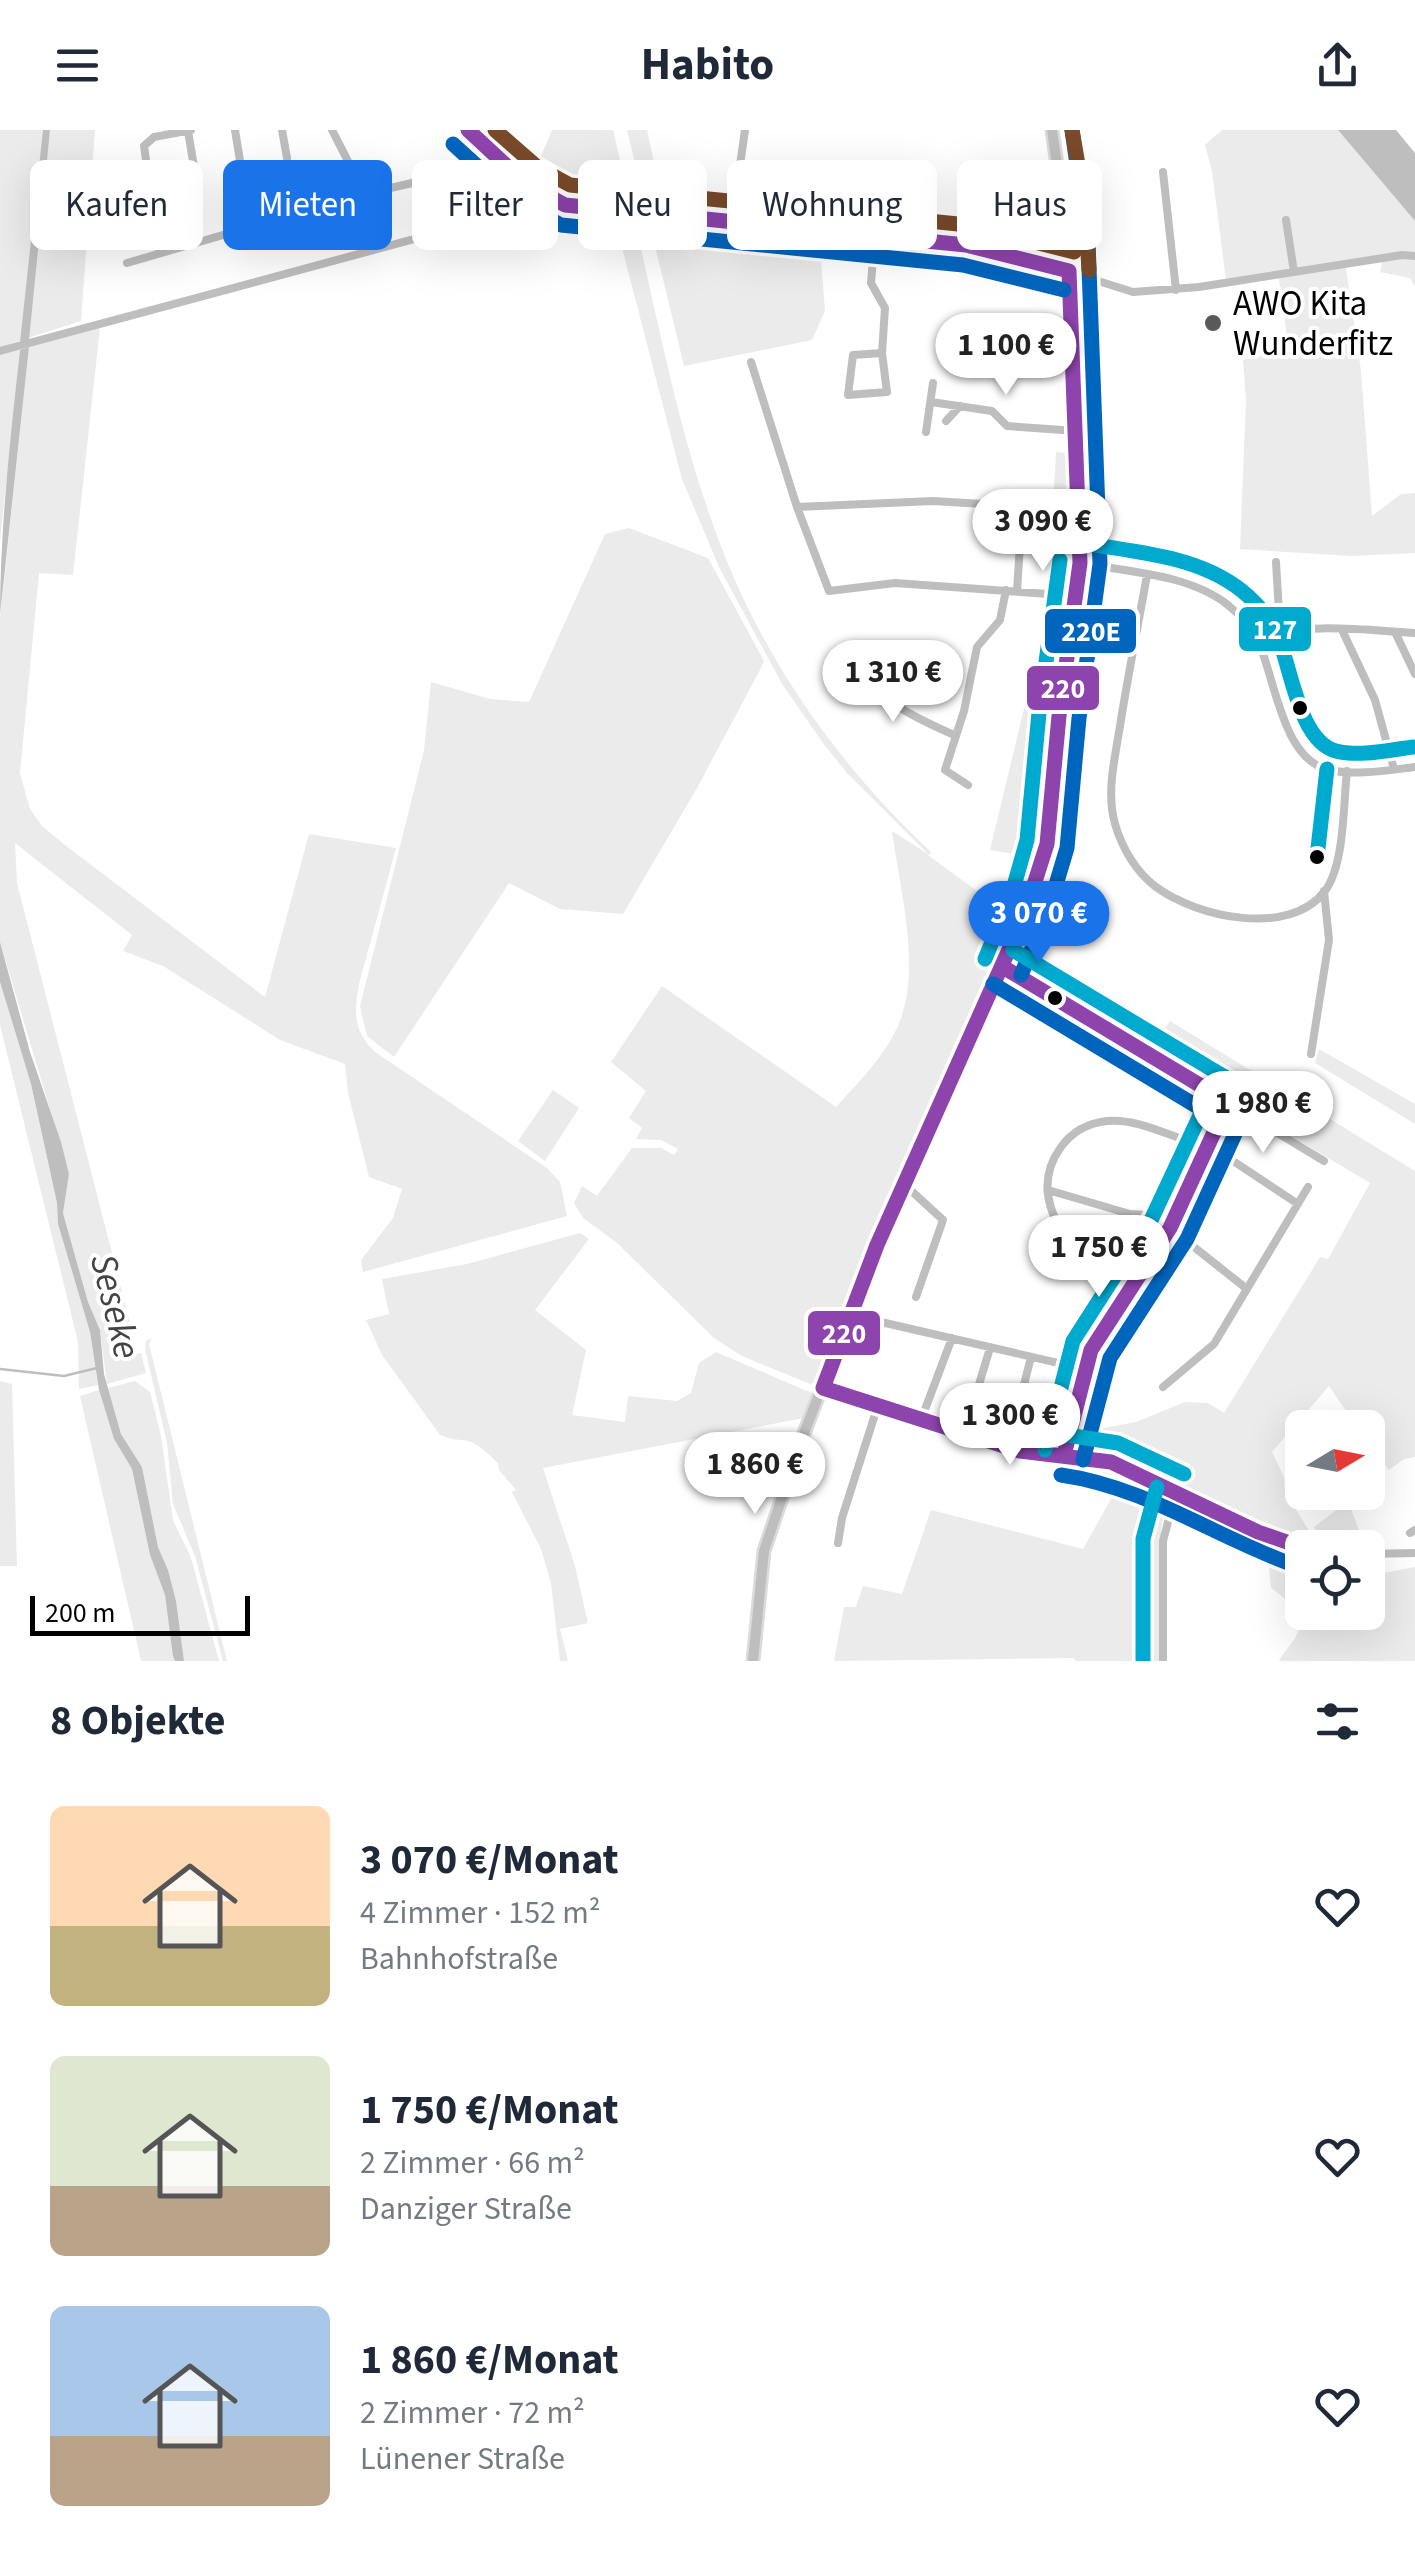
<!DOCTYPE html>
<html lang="de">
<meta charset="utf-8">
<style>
body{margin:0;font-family:"Source Sans 3",sans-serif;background:#f6f6f7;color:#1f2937;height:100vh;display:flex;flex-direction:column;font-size:38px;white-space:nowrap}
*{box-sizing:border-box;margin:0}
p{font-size:32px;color:#747a83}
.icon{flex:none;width:55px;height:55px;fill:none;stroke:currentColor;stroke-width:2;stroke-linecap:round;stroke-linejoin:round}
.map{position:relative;height:1531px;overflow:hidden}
.side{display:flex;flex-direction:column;background:#fff;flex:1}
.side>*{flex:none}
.top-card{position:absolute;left:30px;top:30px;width:1355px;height:90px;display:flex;gap:20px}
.needle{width:65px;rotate:80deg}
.buttons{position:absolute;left:1285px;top:1280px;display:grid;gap:20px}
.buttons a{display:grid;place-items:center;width:100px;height:100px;border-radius:15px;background:#fff;box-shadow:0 10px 40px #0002;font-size:50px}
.scale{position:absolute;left:30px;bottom:25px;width:220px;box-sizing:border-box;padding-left:10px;border:5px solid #000;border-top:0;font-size:28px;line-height:35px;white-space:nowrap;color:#000;-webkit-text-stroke:8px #fff;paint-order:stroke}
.price{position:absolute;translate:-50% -85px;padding:0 22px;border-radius:35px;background:#fff;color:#222;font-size:32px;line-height:65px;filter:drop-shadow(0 2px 5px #0008)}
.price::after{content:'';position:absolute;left:50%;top:60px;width:30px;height:22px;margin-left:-15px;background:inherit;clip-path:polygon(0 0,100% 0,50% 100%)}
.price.current{background:#1a73e8;color:#fff}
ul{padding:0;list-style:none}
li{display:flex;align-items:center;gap:30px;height:250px;padding:0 50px}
li span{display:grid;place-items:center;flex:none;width:280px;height:200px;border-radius:15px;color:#555}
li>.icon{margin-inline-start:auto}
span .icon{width:120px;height:120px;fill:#fffc;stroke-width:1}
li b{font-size:42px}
h2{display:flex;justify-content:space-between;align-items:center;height:120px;padding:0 50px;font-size:42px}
.chip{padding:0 35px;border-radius:15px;background:#fff;box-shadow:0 10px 40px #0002;font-size:35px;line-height:90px}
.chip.current{background:#1a73e8;color:#fff}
header{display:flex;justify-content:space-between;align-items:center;height:130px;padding:0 50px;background:#fff;font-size:45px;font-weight:700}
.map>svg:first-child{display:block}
</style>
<header><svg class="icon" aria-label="menu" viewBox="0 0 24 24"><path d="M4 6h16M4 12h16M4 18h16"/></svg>Habito<svg class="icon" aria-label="share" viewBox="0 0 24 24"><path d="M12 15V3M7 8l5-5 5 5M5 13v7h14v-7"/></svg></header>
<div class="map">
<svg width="1415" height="1531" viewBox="0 0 1415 1531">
<rect width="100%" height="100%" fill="#fff"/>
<path fill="#ebebeb" d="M0,0H95L81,191L0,217Z
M552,0H613L631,77C589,73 568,71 533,45Z
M627,0H647L667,92L819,105L825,181L812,210L684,236Z
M1222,0H1338L1415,91V157L1410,148L1380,142L1382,131H1345L1361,241L1372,386L1401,364L1415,363V423L1352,426L1240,419L1246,270L1243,230L1289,220L1278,142L1226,150L1212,41L1205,15Z
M615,91L635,93C660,199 680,309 719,411C764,531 839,636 932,723L928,725L1015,789L871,1114L819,1251L810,1254L742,1226L714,1208L616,1112L583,1088L574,1073L582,1056L597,1066L632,1018H661L674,1025L678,1019L661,1010L636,1009L642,998L629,988L646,961L611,932L662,856L836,977C859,952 887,924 900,891C921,836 900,759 892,701L928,724L847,643L823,613L782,554L719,437L682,349Z
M100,198L73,445L39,443L20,643L30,679L42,696L65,715L265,867L309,704L396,718L359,854C354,883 353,900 375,922L547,1038L560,1052L567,1086L363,1142L361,1130L393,1088L402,1059L369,1047L348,963L345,934L280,910L163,836L123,821L132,805L15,713L17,753L133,1205L122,1209L127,1225L141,1223L146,1243L107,1254L100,1200L88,1172L63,1083L69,1043L0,812V489L29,217Z
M20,220L0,412V224Z
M1056,322L1081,324L1082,424L1046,729L990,720L1047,483Z
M629,398L708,428L764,531L761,538L697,658L623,784L560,779L509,753L394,927L367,906L360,876L424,620L431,552L490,569L529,572L605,404Z
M0,852L31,954L57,1073L58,1094L90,1202L98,1255L79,1259L78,1212L0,895Z
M1170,891L1415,1041V1327L1404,1329L1389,1340L1368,1313V1298L1357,1297L1329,1256L1272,1322L1284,1347L1285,1362L1313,1407L1306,1413C1225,1393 1160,1333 1077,1320L1073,1311L1077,1298L1098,1299L1136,1292L1185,1272L1208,1273L1224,1283L1320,1127L1328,1129L1370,1053L1149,921Z
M1319,919L1415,974V994L1315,933Z
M553,960L579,978L545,1031L518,1011Z
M580,1103L589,1109L535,1180L586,1220L572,1285L625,1292L628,1266L677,1271L691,1263L699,1233L716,1222L814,1264L804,1288L543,1338L575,1436L588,1493L560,1499L568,1531H560L551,1453L541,1419L512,1362L516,1360L499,1340L498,1333C489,1325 479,1314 468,1311C457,1309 450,1310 440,1305L382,1225L366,1190L389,1184L382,1149L467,1134Z
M152,1208L149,1214L227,1531H223L195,1426L173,1374L167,1313L145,1219L146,1211Z
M0,1251L12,1254L17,1436H0Z
M135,1251L150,1262L161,1306L173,1390L191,1428L219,1531H184L175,1471L168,1440L158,1417L142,1337L121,1304L108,1258Z
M99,1260L114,1309L132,1339L150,1425L165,1465L175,1531H141L80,1266Z
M1097,1331L1127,1341L1163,1359L1167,1370L1161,1399L1159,1531H1075L1074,1528L834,1531L844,1477H856L863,1456L902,1464L931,1380L1083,1419L1111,1369L1095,1345Z
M1348,1371L1360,1403L1382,1420C1357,1419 1327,1423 1314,1397Z
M1253,1413L1302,1429V1482H1368V1446L1415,1437V1531H1279C1283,1522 1293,1514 1297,1504C1306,1485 1285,1468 1271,1458L1269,1438Z"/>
<path fill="#bebebe" d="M43,0H50L29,210L20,212Z
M1338,0H1396L1415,23V91Z
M29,217L0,485V489C0,398 10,310 20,220Z
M0,812L30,922L61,1012L69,1044L63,1083L88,1172L100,1200L104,1244L121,1304L142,1337L158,1417L168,1440L176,1471L184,1531H175L173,1526L165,1465L150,1425L132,1339L114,1309L99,1260L90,1202L58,1094L57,1073L31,954L0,852Z"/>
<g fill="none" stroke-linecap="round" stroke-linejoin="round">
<path stroke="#bebebe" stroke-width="2.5" d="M0,1239L64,1246L97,1238"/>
<g stroke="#dbdbdb" stroke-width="15">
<path id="major" d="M753,1531L764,1421L801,1311L877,1115L1003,837L1041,740L1049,702L1059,586L1079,450L1081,415L1068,112L1052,0"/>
</g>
<path stroke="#bebebe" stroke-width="8" d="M235,0L241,37
M282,0L287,28
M332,0L352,39L360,65
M468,0C493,28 529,63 565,75L966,115L1022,127L1133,162L1199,157L1402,125L1415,126
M188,1L196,49
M1163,42L1176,160
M1286,90L1294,142
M732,92L745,0
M827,101L832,54
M875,105L871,153L885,178L882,223L887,262L848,265L853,225L882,223
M159,122L144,16L154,7L191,0
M127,133L360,65L447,45L489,89
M0,221L540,75L548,68
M751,232L797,377L829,461L895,453L1077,466
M931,272L992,281L1007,296L1077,301
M946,291L960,276
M926,302L933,253
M797,377L933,371L1016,376L1022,384L1017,461
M1276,432L1280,500
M1080,433C1128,442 1189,444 1228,475C1240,485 1251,496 1258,511C1275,547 1282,631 1330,640C1356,646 1389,640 1415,637
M1147,445C1138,496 1128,545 1120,596C1115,628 1106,662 1115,694C1122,718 1136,742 1156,757C1197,787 1289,808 1325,761C1345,734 1343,674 1347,641
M1342,500L1375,570L1394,639
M1395,502L1415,544
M1256,508C1307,492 1363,500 1415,503
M865,543C885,576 922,590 956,606
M968,655L945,640L964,581L977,517L1000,490L1006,460
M1003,837L1324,1031
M1311,924L1329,810L1324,761
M904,1054L943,1090L916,1167
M1048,1060L1130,1084L1175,1086
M1170,1098L1247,1159
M1125,1165C1082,1135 1020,1073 1061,1017C1072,1002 1088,993 1107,991C1137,988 1169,1006 1197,1014L1209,1015L1298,1074
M868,1189L1084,1239
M1163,1257L1214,1214L1308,1057
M823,1258L1020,1321L1111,1332L1258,1402L1306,1418
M921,1290L952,1208
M964,1304L990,1218
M1008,1318L1031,1227
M1064,1325L1091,1220L1170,1098L1228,972
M1410,1403L1415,1400
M838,1413L842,1388L878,1275
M1368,1424L1415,1423
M1163,1531V1411L1176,1362"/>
<use href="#major" stroke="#bebebe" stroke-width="10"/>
<g stroke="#fff" stroke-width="22">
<path id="bus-1" d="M468,0L525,53L565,75L966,115L1069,141
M1069,141L1080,433L1059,586L1047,714L1024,786L877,1115L823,1258L1020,1321L1111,1332L1258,1402L1304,1418
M1003,837L1228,972
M1064,1325L1091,1220L1170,1098L1228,972"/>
</g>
<g stroke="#fff" stroke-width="22">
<path id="bus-2" d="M453,14L513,69L561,95L963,135L1064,160
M1021,845L1049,778L1067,718L1079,588L1100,434L1088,111L1072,0
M993,854L1218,989
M1083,1330L1110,1228L1187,1109L1246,980
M1061,1345C1147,1357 1218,1409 1299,1437"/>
</g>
<g stroke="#fff" stroke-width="22">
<path id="bus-3" d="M1083,413C1140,423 1204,426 1248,466C1260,477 1270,488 1276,502C1291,534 1298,611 1336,621C1360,627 1389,620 1413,617
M1317,727L1327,639
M1013,820L1238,955
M985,829L1012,763L1027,710L1039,583L1060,430
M1067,1305L1118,1313L1184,1344
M1045,1320L1073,1211L1152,1088L1210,964
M1143,1531V1409L1157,1357"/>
</g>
<g stroke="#fff" stroke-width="22">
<path id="bus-4" d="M495,0L537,37L570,55L968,95L1074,122
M1072,0L1085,75L1089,140"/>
</g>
<use href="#bus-1" stroke="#8e44ad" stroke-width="15"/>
<use href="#bus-2" stroke="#0065bd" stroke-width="15"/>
<use href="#bus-3" stroke="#00a9ce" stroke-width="15"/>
<use href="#bus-4" stroke="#7a4b2a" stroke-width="15"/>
</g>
<circle fill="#595959" stroke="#fff" stroke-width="4" cx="1213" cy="193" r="10"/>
<g fill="#000" stroke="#fff" stroke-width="4">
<circle cx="1300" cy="578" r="9"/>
<circle cx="1317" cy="727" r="9"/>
<circle cx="1055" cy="868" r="9"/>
</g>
<g text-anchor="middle" stroke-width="8" stroke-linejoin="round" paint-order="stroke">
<g font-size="35" fill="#000" stroke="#fff" text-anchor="start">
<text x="1233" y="185">AWO Kita<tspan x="1233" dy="40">Wunderfitz</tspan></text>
</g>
<g font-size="38" font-style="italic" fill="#434343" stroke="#fff">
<text transform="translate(116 1176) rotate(76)" y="13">Seseke</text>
</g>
</g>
<g stroke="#fff" stroke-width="4">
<rect x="1237" y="475" width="76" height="48" rx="10" fill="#00a9ce"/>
<rect x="1043" y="477" width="95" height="48" rx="10" fill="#0065bd"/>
<rect x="1025" y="534" width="76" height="48" rx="10" fill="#8e44ad"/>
<rect x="806" y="1179" width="76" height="48" rx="10" fill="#8e44ad"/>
</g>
<g font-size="28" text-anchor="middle" font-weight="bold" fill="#fff">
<text x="1275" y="509">127</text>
<text x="1091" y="511">220E</text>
<text x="1063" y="568">220</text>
<text x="844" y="1213">220</text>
</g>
</svg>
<div class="buttons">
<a><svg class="needle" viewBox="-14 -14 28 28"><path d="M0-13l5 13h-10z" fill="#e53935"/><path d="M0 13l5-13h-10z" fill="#747a83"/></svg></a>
<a><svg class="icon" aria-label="locate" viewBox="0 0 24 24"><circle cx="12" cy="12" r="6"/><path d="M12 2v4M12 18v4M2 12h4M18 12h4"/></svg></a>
</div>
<div class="scale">200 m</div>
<b class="price" style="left:1006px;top:268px">1 100 €</b>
<b class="price" style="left:1043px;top:444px">3 090 €</b>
<b class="price" style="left:893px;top:595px">1 310 €</b>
<b class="price current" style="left:1039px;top:836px">3 070 €</b>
<b class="price" style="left:1263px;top:1026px">1 980 €</b>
<b class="price" style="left:1099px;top:1170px">1 750 €</b>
<b class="price" style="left:1010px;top:1338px">1 300 €</b>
<b class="price" style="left:755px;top:1387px">1 860 €</b>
<div class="top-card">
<a class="chip">Kaufen</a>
<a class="chip current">Mieten</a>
<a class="chip">Filter</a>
<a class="chip">Neu</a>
<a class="chip">Wohnung</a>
<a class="chip">Haus</a>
</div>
</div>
<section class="side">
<h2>8 Objekte<svg class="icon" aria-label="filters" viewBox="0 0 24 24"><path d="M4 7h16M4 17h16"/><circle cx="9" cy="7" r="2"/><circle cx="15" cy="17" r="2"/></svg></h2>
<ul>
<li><span style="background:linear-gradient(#ffd9b3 60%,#c2b280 0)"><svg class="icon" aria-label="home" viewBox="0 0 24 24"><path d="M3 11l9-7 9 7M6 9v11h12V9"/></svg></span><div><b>3 070 €/Monat</b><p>4 Zimmer · 152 m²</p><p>Bahnhofstraße</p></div><svg class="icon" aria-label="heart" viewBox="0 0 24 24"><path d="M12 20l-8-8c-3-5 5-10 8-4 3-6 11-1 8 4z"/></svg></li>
<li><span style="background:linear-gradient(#dfe7d0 65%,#b9a48a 0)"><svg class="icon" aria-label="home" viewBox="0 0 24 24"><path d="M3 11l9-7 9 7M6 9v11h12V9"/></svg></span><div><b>1 750 €/Monat</b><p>2 Zimmer · 66 m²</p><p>Danziger Straße</p></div><svg class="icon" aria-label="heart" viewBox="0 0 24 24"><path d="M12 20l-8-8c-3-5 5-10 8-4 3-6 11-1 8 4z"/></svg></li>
<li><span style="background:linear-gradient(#a9c7e8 65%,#b9a48a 0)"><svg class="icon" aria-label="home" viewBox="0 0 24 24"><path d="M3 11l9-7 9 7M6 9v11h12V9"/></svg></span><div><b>1 860 €/Monat</b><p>2 Zimmer · 72 m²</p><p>Lünener Straße</p></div><svg class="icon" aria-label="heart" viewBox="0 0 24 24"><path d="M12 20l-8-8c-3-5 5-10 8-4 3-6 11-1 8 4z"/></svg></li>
</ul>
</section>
